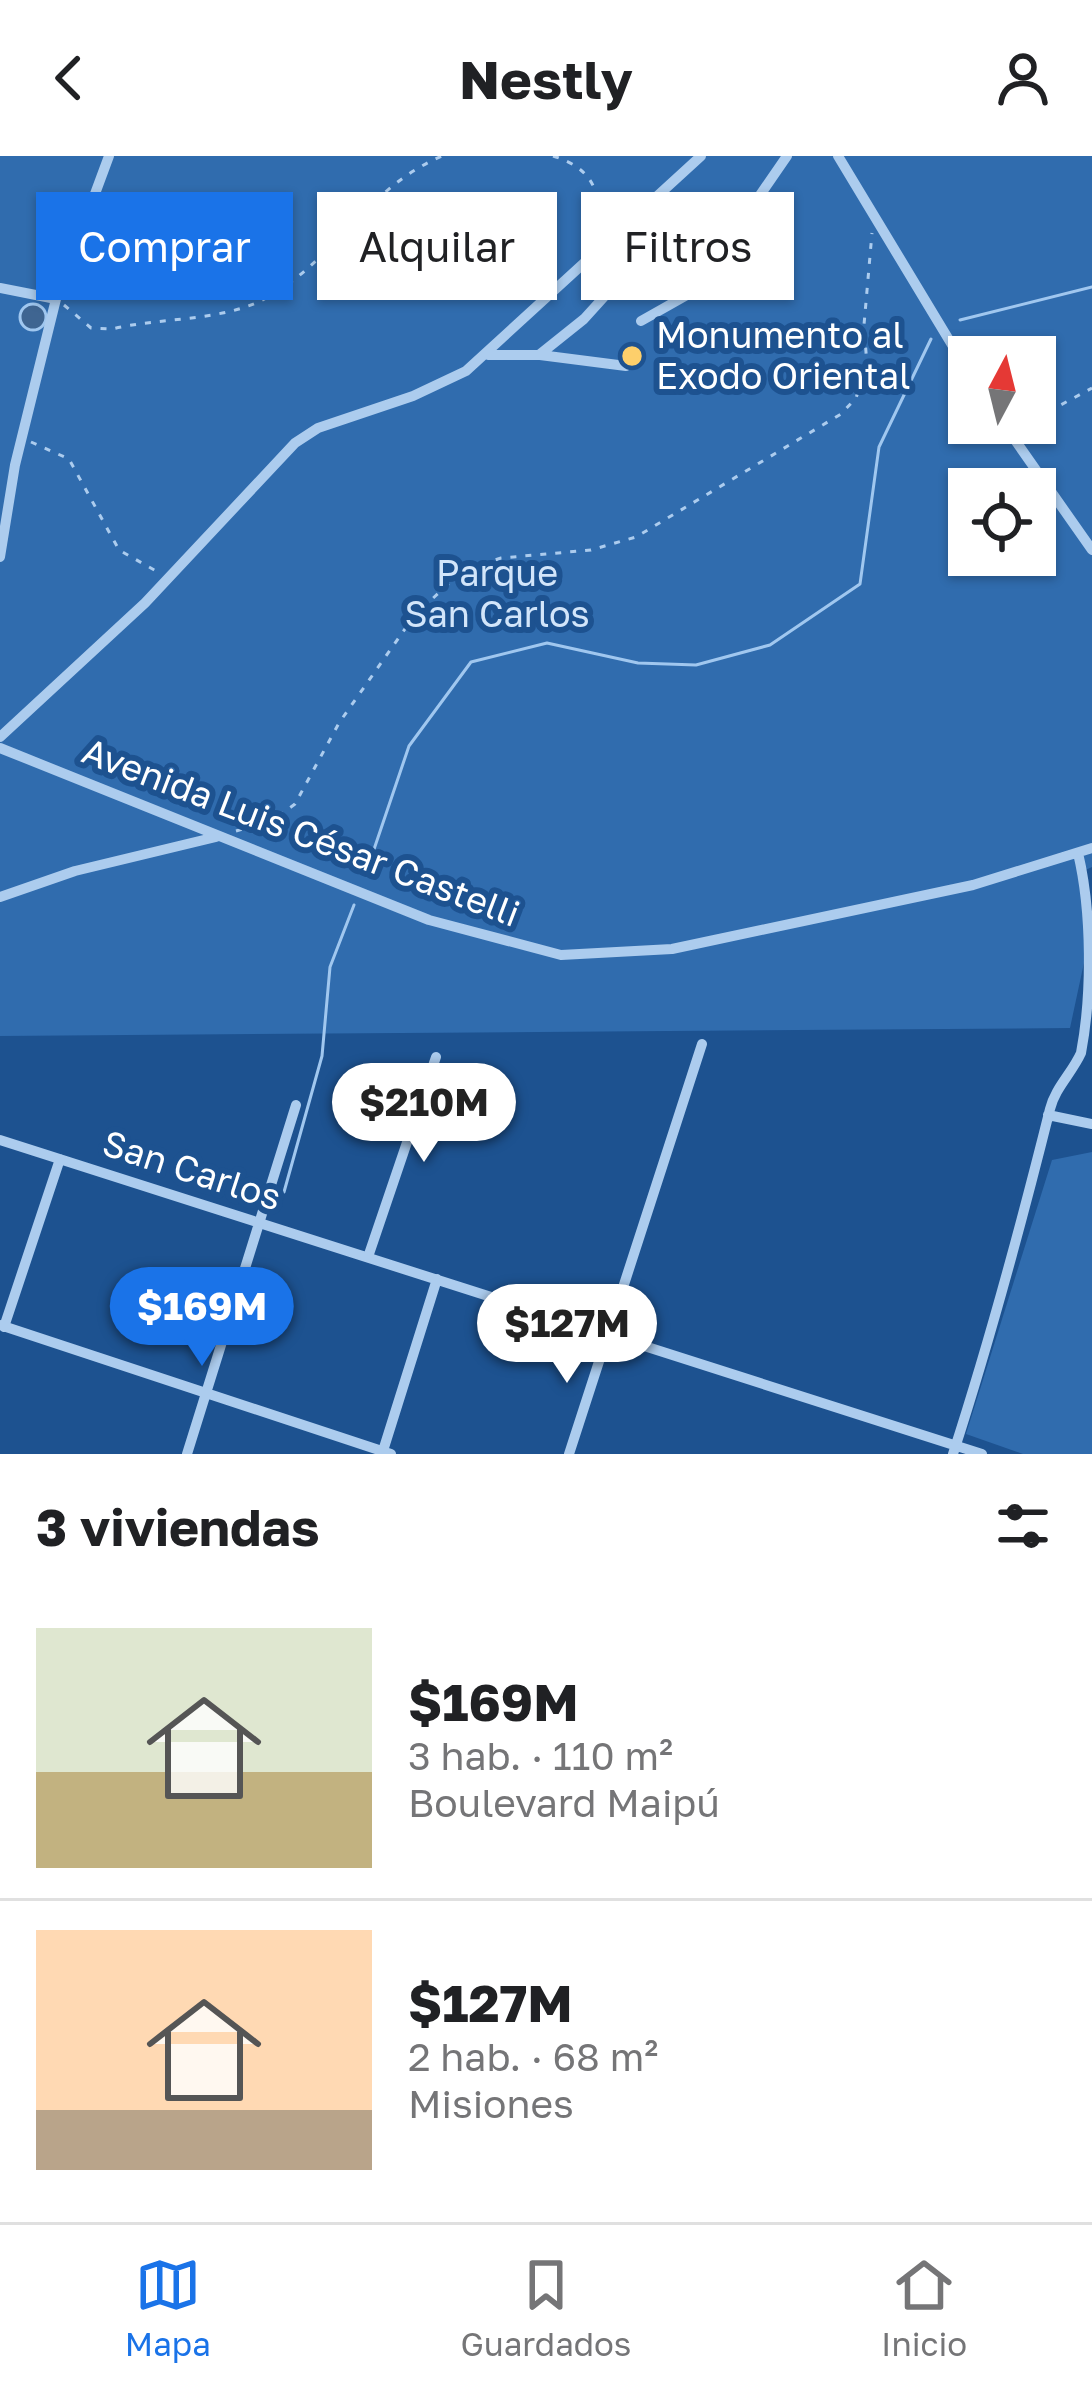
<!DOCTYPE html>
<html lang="es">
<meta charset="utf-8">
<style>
body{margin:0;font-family:"Golos Text",sans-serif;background:#f6f6f6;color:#202124;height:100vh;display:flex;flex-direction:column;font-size:45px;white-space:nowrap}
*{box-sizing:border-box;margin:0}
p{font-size:39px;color:#757577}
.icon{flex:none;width:66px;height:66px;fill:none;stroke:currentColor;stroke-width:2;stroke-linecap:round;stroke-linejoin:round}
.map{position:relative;height:1298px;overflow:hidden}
.panel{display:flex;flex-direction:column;background:#fff;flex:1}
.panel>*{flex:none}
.banner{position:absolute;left:36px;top:36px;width:1020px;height:108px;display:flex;gap:24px}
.needle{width:78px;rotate:7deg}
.tools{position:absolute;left:948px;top:180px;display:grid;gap:24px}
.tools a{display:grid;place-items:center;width:108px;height:108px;border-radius:0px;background:#fff;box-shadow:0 3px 9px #0004;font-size:60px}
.price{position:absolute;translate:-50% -102px;padding:0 27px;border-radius:42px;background:#fff;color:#222;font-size:39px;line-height:78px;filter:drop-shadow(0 3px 6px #0008)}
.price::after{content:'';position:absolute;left:50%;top:72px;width:36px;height:27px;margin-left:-18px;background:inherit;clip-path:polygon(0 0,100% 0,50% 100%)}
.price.selected{background:#1a73e8;color:#fff}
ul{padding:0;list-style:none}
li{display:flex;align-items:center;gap:36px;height:300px;padding:0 36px}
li+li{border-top:3px solid #e0e0e0}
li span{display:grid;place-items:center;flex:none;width:336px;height:240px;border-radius:0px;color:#555}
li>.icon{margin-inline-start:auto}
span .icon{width:144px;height:144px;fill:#fffc;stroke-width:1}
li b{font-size:51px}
h2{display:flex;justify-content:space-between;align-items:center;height:144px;padding:0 36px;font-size:51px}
.tag{padding:0 42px;border-radius:0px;background:#fff;box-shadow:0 3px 9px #0004;font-size:42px;line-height:108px}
.tag.selected{background:#1a73e8;color:#fff}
header{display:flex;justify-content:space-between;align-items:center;height:156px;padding:0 36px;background:#fff;font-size:54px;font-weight:700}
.menu{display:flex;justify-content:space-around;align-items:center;height:168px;border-top:3px solid #e0e0e0;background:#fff;font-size:33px;color:#757577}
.menu a{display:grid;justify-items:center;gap:6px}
.menu .selected{color:#1a73e8}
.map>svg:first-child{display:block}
</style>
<header><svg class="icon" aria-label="back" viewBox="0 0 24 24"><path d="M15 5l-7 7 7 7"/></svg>Nestly<svg class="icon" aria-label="person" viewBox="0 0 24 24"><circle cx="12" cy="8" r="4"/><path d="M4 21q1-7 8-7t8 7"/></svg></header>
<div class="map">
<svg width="1092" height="1298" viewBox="0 0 1092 1298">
<rect width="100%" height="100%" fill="#1d5290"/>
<path fill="#306cae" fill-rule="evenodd" d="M0,0H1092V711L1081,716L1085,802L1070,872L0,880ZM969,201H1035V267H969ZM969,333H1035V399H969Z
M1092,996V1298H1023L966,1278L1052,1004Z"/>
<path fill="#3f6591" stroke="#a0c7ef" stroke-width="3" d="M20 161a13 13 0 1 1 26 0a13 13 0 1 1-26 0Z"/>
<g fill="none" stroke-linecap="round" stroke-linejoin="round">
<path stroke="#a0c7ef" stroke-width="3" d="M960,164L1092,131
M368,711L409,590L471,506L547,487L638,507L696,509L770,489L860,428L879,291L931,183
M284,1036L322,900L330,811L354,749"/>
<path stroke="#acccee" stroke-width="3" stroke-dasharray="6 9" stroke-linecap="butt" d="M553,0C595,13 600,37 602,78
M64,149L91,172L112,173C161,161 224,166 268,141C337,102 365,33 442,0
M1035,263L1092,232
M31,286L69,303L119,394L156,415
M236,675L273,664L295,648L339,567L414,460L462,415L501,402L591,394L636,381L841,258L856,242L867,210L864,169L872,77"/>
<path stroke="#acccee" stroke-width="10" d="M838,0L969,217
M0,132L56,143
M641,165L687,139L705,119L787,0
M488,199H539L584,163L622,121L663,40
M540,199L626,210
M1003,267L1092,394
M0,401L15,309L56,143L109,0
M0,581L145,447L295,287L318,272L413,240L466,215L701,0
M0,592L429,764L561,799L672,793L973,729L1092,692
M0,741L75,715L216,681
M1048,959L1092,968
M0,984L982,1298
M368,1101L436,901
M0,1169L391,1298
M4,1171L60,1003
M187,1298L296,949
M382,1298L437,1123
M569,1298L702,888
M953,1298C990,1184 1021,1069 1050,953C1055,932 1072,917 1081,897C1092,839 1092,756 1078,697"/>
</g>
<circle fill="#fdcf6b" stroke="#1d5290" stroke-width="4.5" cx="632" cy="200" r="12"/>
<g text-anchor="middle" stroke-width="12" stroke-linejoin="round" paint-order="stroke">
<g font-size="36" fill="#fff" stroke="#1d5290" text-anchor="start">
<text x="656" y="192">Monumento al<tspan x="656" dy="41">Exodo Oriental</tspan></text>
</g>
<g font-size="36" fill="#d2e5fa" stroke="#1d5290">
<text x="497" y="430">Parque<tspan x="497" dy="41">San Carlos</tspan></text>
</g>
<g font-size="36" fill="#fff" stroke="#1d5290">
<text transform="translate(301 676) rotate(21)" y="13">Avenida Luis César Castelli</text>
<text transform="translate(192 1014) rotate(18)" y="13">San Carlos</text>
</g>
</g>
</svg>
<div class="tools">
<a><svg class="needle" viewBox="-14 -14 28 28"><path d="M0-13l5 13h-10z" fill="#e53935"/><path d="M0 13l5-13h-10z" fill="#757577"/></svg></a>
<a><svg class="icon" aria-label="locate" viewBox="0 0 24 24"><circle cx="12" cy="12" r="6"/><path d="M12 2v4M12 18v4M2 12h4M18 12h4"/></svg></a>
</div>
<b class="price" style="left:424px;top:1009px">$210M</b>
<b class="price selected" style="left:202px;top:1213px">$169M</b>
<b class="price" style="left:567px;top:1230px">$127M</b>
<div class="banner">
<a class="tag selected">Comprar</a>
<a class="tag">Alquilar</a>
<a class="tag">Filtros</a>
</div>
</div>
<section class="panel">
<h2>3 viviendas<svg class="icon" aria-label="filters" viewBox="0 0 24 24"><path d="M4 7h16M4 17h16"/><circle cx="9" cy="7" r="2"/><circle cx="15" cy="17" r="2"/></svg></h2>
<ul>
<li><span style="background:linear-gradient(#dfe7d0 60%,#c2b280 0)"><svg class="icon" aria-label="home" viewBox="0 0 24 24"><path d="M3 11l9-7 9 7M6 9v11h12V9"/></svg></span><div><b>$169M</b><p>3 hab. · 110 m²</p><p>Boulevard Maipú</p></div></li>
<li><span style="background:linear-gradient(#ffd9b3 75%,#b9a48a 0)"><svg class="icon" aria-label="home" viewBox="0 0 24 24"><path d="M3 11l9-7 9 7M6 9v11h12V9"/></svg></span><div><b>$127M</b><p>2 hab. · 68 m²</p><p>Misiones</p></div></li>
</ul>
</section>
<nav class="menu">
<a class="selected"><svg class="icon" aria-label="map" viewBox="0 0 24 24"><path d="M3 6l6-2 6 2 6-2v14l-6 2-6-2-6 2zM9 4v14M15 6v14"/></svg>Mapa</a>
<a><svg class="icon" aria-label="saved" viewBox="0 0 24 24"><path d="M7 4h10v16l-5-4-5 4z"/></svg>Guardados</a>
<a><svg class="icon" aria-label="home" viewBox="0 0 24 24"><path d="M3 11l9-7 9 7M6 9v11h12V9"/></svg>Inicio</a>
</nav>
